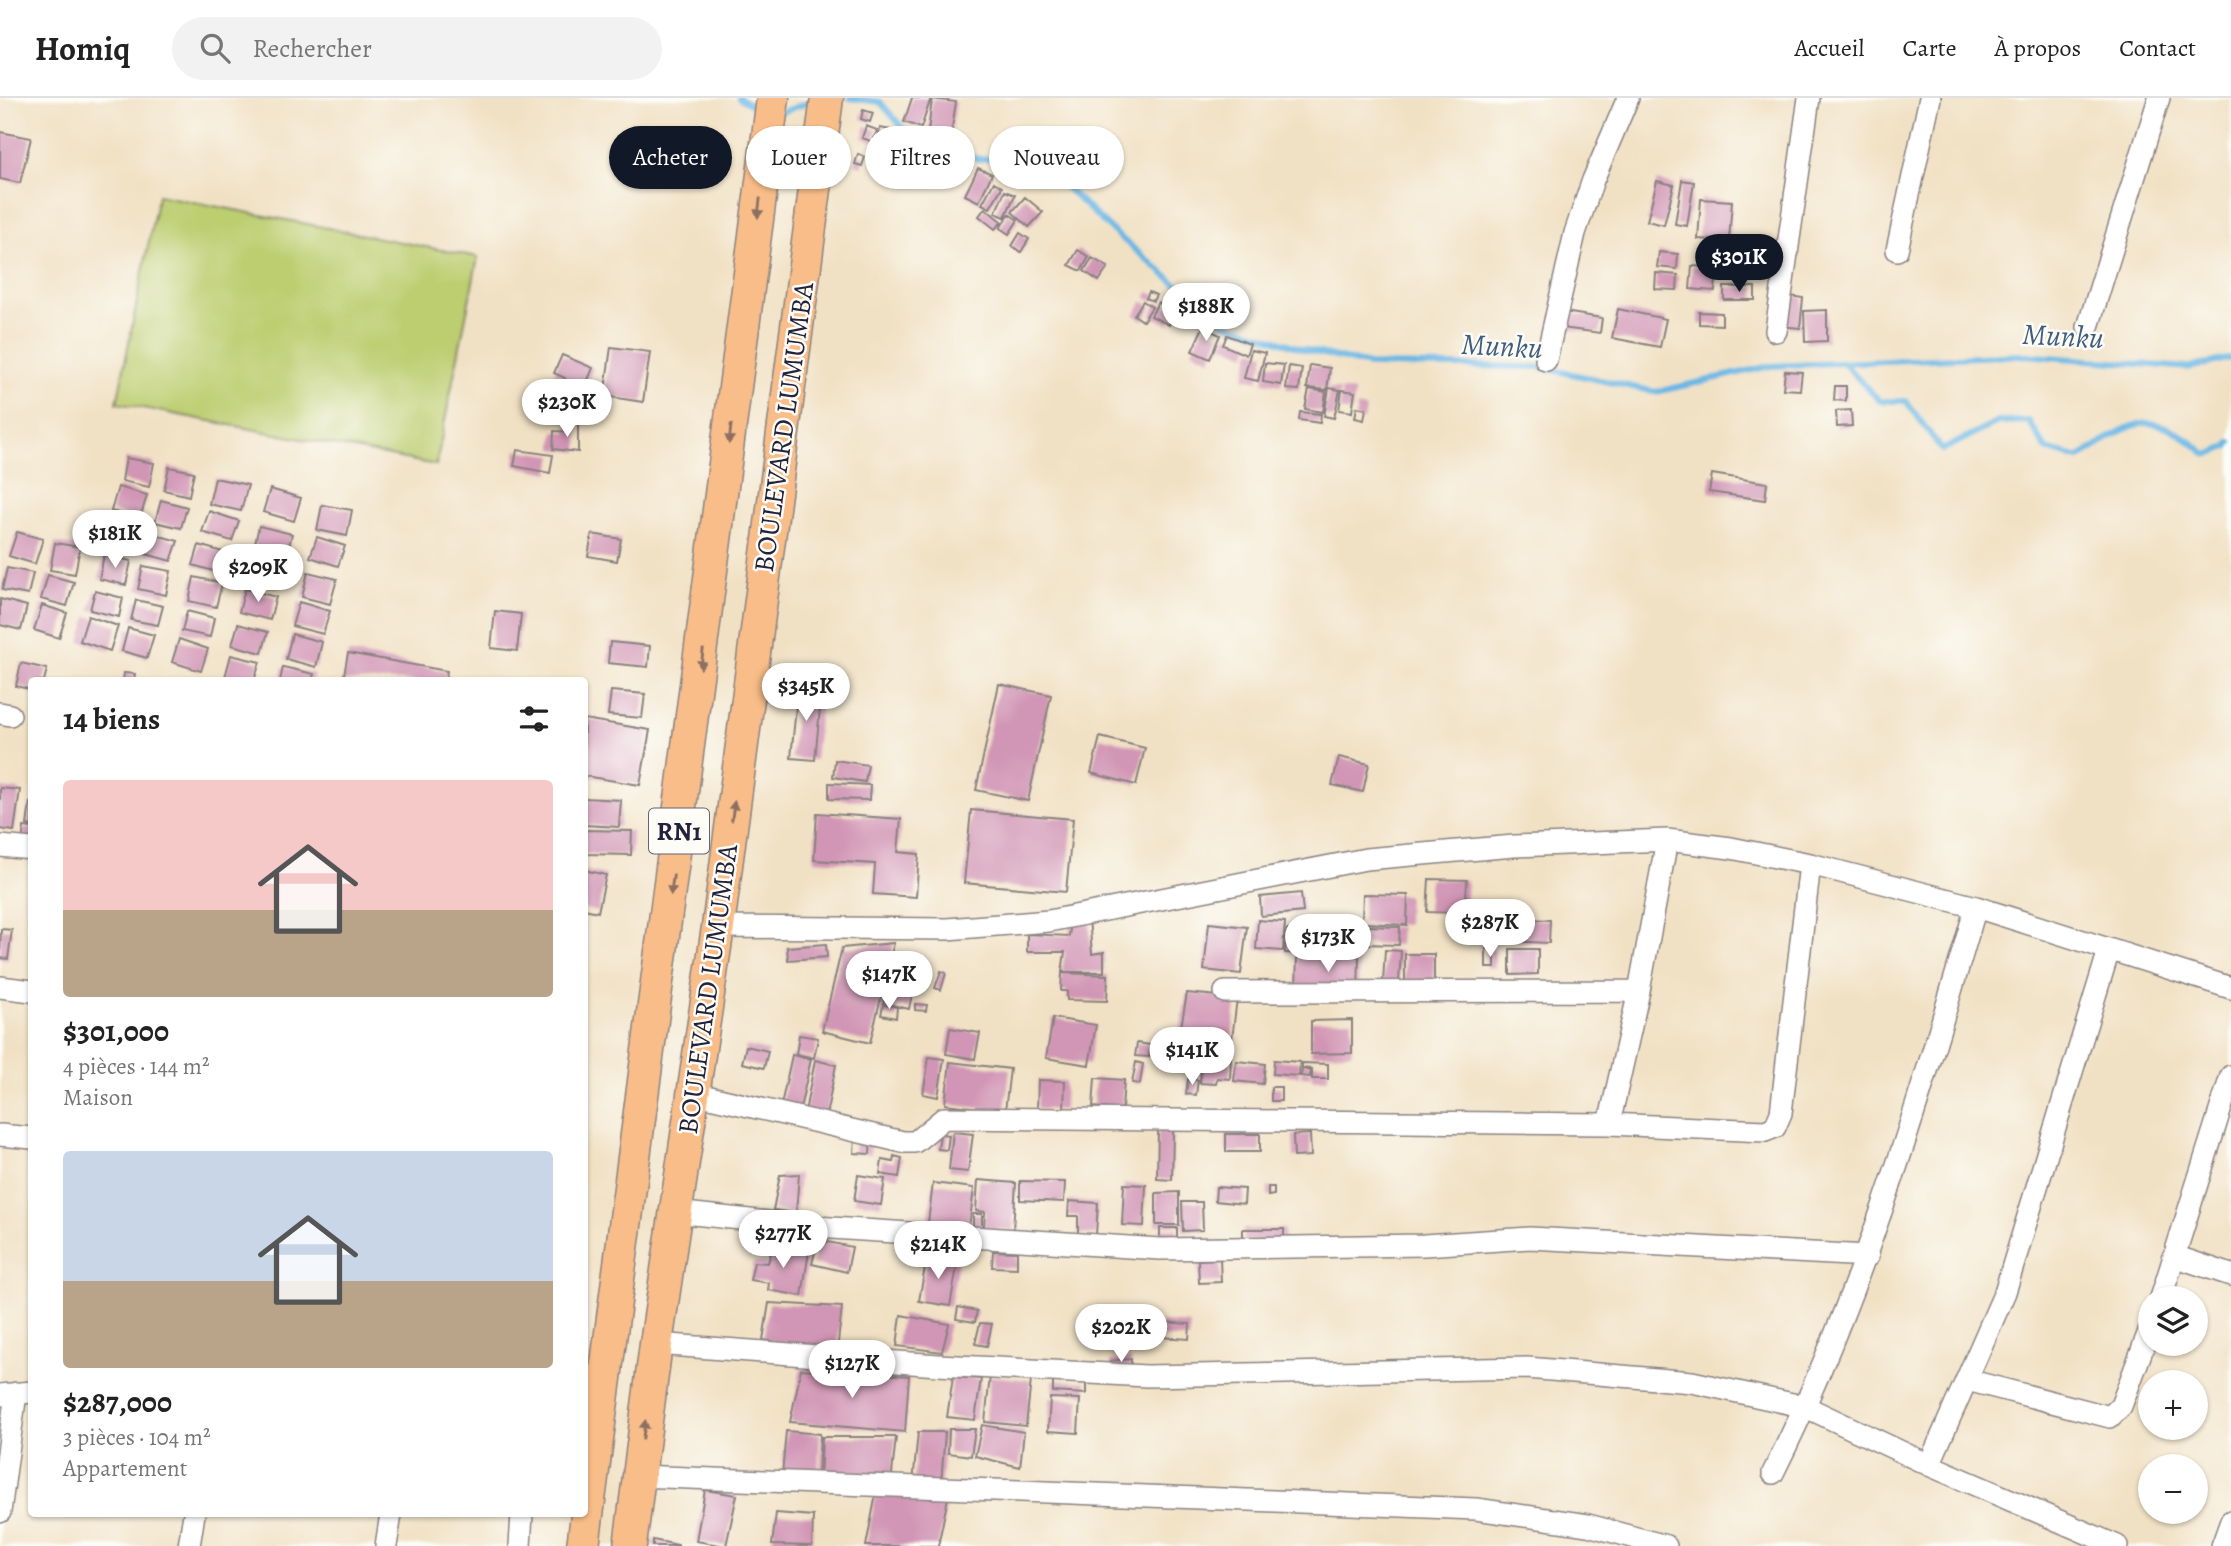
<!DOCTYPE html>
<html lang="fr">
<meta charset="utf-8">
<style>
body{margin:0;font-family:Alegreya,serif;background:#f2f2f2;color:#222;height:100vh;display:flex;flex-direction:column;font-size:26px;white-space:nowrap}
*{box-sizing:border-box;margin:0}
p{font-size:23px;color:#767676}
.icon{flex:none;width:38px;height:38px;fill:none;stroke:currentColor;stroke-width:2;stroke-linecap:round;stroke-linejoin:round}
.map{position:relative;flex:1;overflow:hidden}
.details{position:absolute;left:28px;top:579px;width:560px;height:840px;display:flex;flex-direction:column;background:#fff;border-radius:7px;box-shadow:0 2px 5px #0004}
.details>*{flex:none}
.banner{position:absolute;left:609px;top:28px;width:665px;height:63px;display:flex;gap:14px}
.buttons{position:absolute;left:2138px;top:1188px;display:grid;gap:14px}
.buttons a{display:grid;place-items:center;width:70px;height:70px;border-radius:50%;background:#fff;box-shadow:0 2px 5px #0004;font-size:35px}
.price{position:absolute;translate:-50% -60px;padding:0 16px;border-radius:24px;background:#fff;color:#222;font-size:23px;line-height:46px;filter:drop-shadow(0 2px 4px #0008)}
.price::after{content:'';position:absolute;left:50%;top:42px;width:21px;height:16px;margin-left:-10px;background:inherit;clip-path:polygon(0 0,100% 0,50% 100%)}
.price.on{background:#111827;color:#fff}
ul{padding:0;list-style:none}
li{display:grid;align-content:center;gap:14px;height:371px;padding:0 35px}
li span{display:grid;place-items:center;height:217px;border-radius:7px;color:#555}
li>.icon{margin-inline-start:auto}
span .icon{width:126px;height:126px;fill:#fffc;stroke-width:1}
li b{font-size:30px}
h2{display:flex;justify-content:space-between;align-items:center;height:84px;padding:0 35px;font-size:30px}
.tag{padding:0 24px;border-radius:32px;background:#fff;box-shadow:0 2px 5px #0004;font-size:24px;line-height:63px}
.tag.on{background:#111827;color:#fff}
header{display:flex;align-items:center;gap:42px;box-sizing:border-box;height:98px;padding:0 35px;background:#fff;border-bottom:2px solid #e0e0e0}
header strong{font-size:33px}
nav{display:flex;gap:38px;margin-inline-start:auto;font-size:24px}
.search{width:490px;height:63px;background:#f2f2f2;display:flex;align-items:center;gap:18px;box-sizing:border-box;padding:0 24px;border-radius:38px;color:#767676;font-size:26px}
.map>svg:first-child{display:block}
</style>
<header>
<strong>Homiq</strong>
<div class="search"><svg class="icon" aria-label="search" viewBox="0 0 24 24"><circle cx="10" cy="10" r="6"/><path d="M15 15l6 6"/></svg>Rechercher</div>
<nav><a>Accueil</a><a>Carte</a><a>À propos</a><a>Contact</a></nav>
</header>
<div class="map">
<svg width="2231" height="1448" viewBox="0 0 2231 1448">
<rect width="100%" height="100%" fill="#fdfcf7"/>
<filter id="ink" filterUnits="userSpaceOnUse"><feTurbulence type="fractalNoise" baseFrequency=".0143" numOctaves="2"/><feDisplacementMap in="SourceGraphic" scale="14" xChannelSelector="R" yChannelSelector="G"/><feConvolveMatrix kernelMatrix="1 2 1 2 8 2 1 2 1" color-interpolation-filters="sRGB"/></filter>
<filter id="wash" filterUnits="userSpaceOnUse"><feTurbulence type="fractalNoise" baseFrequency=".00686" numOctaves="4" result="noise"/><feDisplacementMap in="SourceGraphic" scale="28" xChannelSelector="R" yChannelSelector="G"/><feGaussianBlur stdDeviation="1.57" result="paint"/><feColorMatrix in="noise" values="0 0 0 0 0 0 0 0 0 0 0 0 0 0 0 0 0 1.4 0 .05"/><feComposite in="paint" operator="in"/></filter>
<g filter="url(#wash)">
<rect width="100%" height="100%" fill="#f1e1c4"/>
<path fill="#bdce71" stroke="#707856" stroke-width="2" d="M158,97L478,159L436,367L117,305Z"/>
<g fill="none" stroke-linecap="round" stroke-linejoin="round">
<path stroke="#6ab7e4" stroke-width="6" d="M739,0L762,13
M850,0L880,4L903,30L978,61L1033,59L1115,135L1222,224L1303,251L1369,267L1539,269L1656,294L1770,268L2024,257L2189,270L2231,260
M782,14L818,1
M1843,265L1880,303H1906L1942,352L1998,324L2029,323L2046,351L2079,360C2135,322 2151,307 2207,357L2228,349L2231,344"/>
</g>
<g id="blocks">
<path fill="#d195b5" d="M912,0H931L921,30L904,24Z
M932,1L956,4L951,37L928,34Z
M863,12L873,15L870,24L861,21Z
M866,28L877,32L873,44L862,40Z
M880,30L896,33L892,49L877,46Z
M0,34L31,40L20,85L0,81Z
M858,56L865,59L862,68L855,66Z
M978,70L992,76L979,104L965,97Z
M1682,82L1694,84L1687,128L1675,126Z
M1657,83L1674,87L1664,127L1647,123Z
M994,84L1002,89L990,110L982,106Z
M1005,93L1015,97L1005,119L995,115Z
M1025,99L1043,114L1029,129L1012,114Z
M1701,101L1732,103L1729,143L1698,141Z
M985,110L1002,124L995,131L979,118Z
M1009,116L1018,122L1009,136L1000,130Z
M1020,135L1029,141L1021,154L1012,148Z
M1078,152L1089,159L1081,173L1069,167Z
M1659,154L1678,156L1677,171L1657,169Z
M1092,160L1108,169L1099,183L1084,173Z
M1692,168L1717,170L1715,193L1690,191Z
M1656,175L1678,177L1677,192L1655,191Z
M1724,189H1755V202H1724Z
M1149,194L1156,197L1153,203L1146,200Z
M1784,197L1803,200L1800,230L1779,228Z
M1143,203L1152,209L1143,223L1134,217Z
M1158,204L1176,213L1169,227L1151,218Z
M1618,211L1666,221L1660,249L1612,240Z
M1827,212V243L1805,244L1804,213Z
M1564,214L1602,220L1600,235L1561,230Z
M1699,214L1722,215V227L1699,226Z
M1203,229L1220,237L1210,261L1192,253Z
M1227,237L1250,246L1246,257L1223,247Z
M611,249L650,254L643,304L604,298Z
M1251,252L1265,255L1258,283L1244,280Z
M562,257L593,270L583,294L563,286L565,280L554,275Z
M1265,265L1284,267L1281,287L1263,284Z
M1310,267L1330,270L1327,292L1307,290Z
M1289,268L1302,270L1299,292L1286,291Z
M1785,273L1802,274L1800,292L1783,291Z
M1835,288H1846V303L1834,302Z
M1329,290L1340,292L1334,320L1324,318Z
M1309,291L1326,294L1323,314L1305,311Z
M1342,292L1355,294L1352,314L1339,312Z
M572,306L584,307L583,324L571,323Z
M1357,309L1366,311L1364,322L1355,320Z
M1851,312L1852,328L1837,329L1836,313Z
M1300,314L1321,316L1320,325L1299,322Z
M568,325H578V354L553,351L554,333L568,334Z
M517,352L553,357L550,375L514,368Z
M126,360L154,365L149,389L122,383Z
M169,369L194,374L189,398L164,392Z
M1712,376L1767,385L1765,402L1709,394Z
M215,380L248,387L241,413L209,406Z
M118,389L147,397L140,421L111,413Z
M270,391L301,400L294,423L263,414Z
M161,402L187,409L181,430L155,424Z
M322,407L352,412L347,438L317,432Z
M209,413L239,423L232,443L202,434Z
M259,428L292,436L287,456L254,449Z
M112,429L137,436L131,455L107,449Z
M17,434L43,441L35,466L9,458Z
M153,436L178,443L171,463L146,456Z
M592,436L621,441L617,463L588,458Z
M317,439L345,448L338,468L310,459Z
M55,445L80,449L75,476L50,472Z
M199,447L229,456L223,476L193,467Z
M104,457L131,463L126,487L99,481Z
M254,459L284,468L277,491L247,482Z
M143,468L171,473L166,497L138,491Z
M7,470L33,475L28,497L2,492Z
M308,474L337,481L330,506L302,499Z
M48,477L74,484L67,508L41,501Z
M194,479L222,485L216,509L189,503Z
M245,491L276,499L270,522L239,514Z
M95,493L123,500L119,519L90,512Z
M0,501L27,508L21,532L0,527Z
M136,502L163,508L158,527L131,522Z
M299,504L330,513L323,536L292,528Z
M42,507L67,515L59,540L34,532Z
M187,513L214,520L210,539L182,533Z
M495,513L521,516L517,553L491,550Z
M88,518L118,528L110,553L80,543Z
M238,526L268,534L262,555L232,547Z
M128,530L154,537L147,560L122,553Z
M292,536L322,544L316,569L286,561Z
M179,541L208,551L201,573L172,564Z
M610,544L650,548L648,569L608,565Z
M348,555L447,573L445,583H343Z
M231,557L260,564L254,583L225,579Z
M21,565L47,571L44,583H32V592L16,588Z
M283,569L314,576L312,583H280Z
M124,575L135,576L134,583H123Z
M999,586L1051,597L1028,703L976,692Z
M798,588L822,590L815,662L791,660Z
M611,593L645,596L642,620L608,617Z
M584,621L650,632L640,687L584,678Z
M1100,639L1145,650L1136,687L1091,675Z
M1339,659L1369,666L1363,694L1332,687Z
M835,662L868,667L865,684L833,679Z
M829,685L870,687L869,702L829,701Z
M0,690L20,692L14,733L0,731Z
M584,700L621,702L619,729L584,727Z
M30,705H32V728L27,727Z
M971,712L1073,721L1066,794L964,785Z
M817,715L901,721L898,754L919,756L916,799L873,796L875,766L814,762Z
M24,729L32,730V745L22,744Z
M584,732L632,733L631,757L584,756Z
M584,772L606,777L598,814L584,811Z
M1429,781L1467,782L1465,815L1427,814Z
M1301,795L1303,814L1261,818L1260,799Z
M1363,796L1408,797L1407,827L1362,825Z
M1089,820L1092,856L1104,854V874H1062L1065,854H1027V836L1069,838L1071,825Z
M1508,820L1550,822L1549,845L1507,843Z
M1258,822L1285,824L1283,853L1256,851Z
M1209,825L1247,829L1241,876L1204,872Z
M1364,828L1400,829L1399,847L1363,846Z
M1,831L12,832L8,861L0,860Z
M1287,832H1298L1297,855H1285Z
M894,845L870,945L822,933L842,850Z
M826,846L827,859L788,862L787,849Z
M1486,851H1495V870H1486Z
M1510,851H1538V876L1510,877Z
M1385,852L1401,853L1398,900H1382Z
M1297,856L1359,858L1358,896L1296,893Z
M1405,856H1434V898H1405Z
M893,861L913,865L909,884L914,886L909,911L883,905Z
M941,873L946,875L941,892L935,890Z
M1062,875L1108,877L1107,903L1067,902V893H1061Z
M1187,895L1237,900L1230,958L1177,952Z
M915,906L927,907L926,913L915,912Z
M883,907L897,909L896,920L881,917Z
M1053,920L1096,927L1089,967L1046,960Z
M1352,922V955L1311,956V923Z
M950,930L980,935L975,961L946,956Z
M799,937L818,940L814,960L796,956Z
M1137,945L1151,947L1149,959L1135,958Z
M746,948L768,953L764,970L742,965Z
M792,957L811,961L800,1011L781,1007Z
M1202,958L1231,959L1230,981L1217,980L1216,986L1200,985Z
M929,959L944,961L938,999L923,996Z
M815,962L836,967L826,1018L805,1014Z
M1274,962L1300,964L1299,978L1273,976Z
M1236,963L1265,966L1263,986L1234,983Z
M950,964L1010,971L1005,1013L945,1006Z
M1136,964L1143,966L1140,986L1132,985Z
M1302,965L1328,966V981H1312V971L1302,970Z
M1302,971L1311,973L1310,979L1301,978Z
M1095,980L1124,982L1122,1012L1093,1009Z
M1188,981L1198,982L1196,997L1186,996Z
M1038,982L1065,983L1064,1012L1037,1011Z
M1271,989H1281V1003H1271Z
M1158,1032L1173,1033L1172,1082L1157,1081Z
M953,1034L973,1036L968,1074L949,1072Z
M940,1036L949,1037L947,1052L938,1051Z
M1226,1036H1260V1054H1226Z
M1310,1036L1311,1058L1294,1059L1293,1037Z
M855,1038L871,1039L870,1056L854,1055Z
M894,1058L902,1060L899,1079L880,1076L882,1062L893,1064Z
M799,1076L796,1115L773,1112L780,1077Z
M858,1077L885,1081L881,1107L854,1103Z
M978,1082L1016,1085L1013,1132L984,1130L985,1114L976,1113Z
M1020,1083L1065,1084L1064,1104L1020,1102Z
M933,1085L974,1090L969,1130L928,1125Z
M1124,1086L1146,1087L1144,1128L1122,1127Z
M1216,1089L1245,1091L1244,1106L1215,1103Z
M1268,1089H1274V1097L1268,1098Z
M1179,1094V1127H1156V1095Z
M1069,1103L1098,1105L1096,1137L1078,1136V1118H1068Z
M1182,1104H1202L1203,1132L1183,1133Z
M973,1116H982V1133H973Z
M1160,1130H1177V1144H1160Z
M1243,1131H1284V1143H1243Z
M818,1142L852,1149L847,1174L812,1166Z
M774,1144L809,1153L802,1198L768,1192L769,1185L750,1182L754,1164L768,1165Z
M993,1153L1017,1154V1170L992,1169Z
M927,1158L958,1163L950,1208L919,1203Z
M1220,1161L1221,1184L1199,1185L1198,1162Z
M769,1205L842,1209L837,1253L763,1242Z
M958,1209L977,1213L975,1224L956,1221Z
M1100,1215H1112V1227H1100Z
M901,1217L949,1226L942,1254L897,1248Z
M1161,1224L1190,1226L1189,1241L1160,1239Z
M980,1225L992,1226L987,1248L975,1246Z
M1131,1261V1269L1110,1270V1263Z
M801,1271L909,1278L905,1334L790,1324Z
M990,1278L1031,1282L1026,1328L985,1324Z
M953,1279L981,1281L975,1322L947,1319Z
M1053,1282L1086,1284V1296L1053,1294Z
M1050,1300L1080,1301L1078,1335L1048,1333Z
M982,1327L1024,1334L1020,1369L975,1358Z
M949,1331H975L971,1358L948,1355Z
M786,1333L820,1336L818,1379L782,1377Z
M918,1334H945L941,1386L913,1385Z
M822,1339H896L891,1385L820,1383Z
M705,1392L737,1397L726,1448L696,1443Z
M876,1396L948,1400L938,1448H866Z
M776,1415L813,1418L812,1448L772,1447Z
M653,1442L678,1447V1448H653Z"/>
</g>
</g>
<g filter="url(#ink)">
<use href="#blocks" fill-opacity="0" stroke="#8a8280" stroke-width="2"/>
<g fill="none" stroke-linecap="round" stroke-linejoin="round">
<g stroke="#8a8280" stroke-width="24">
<path id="minor" d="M1897,152L1930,0
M2088,229L2159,0
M1776,233L1809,0
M1546,262L1575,135L1593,82L1628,0
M0,615L10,617
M0,748L32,751
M718,829L947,831L1049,823L1366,761L1514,748L1667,742L1731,750L1810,766L1976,809L2231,890
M0,889L32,893
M1225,894L1639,893
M693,995L903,1044H915L944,1020L1609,1026L1765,1033L1775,1029L1781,1015L1810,766
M1609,1026L1639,893L1667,742
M0,1037L32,1040
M675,1114L816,1129L1160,1151L1424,1147L1530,1140L1868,1158
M2177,1159L2231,1177
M2161,1200L2231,978
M656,1246L938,1267L1147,1278L1527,1270L1692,1284L1806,1309L1929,1367L2005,1194L2109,852
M1967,1282L2110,1319L2121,1308L2151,1228
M0,1297L32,1294
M1929,1367L2117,1448
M1773,1375C1863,1195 1919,1002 1976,809
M638,1378L1476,1411L1588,1427L1666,1448
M0,1414L16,1295
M189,1448L194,1416
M386,1448L391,1416
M520,1448L522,1416
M2222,1448L2231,1423"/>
</g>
<g stroke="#8a8280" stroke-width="35">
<path id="highway" d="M583,1448L773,0
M630,1448L656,1246L718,829L827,0"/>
</g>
<use href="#minor" stroke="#fff" stroke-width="21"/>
<use href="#highway" stroke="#f8bd89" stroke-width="32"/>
</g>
<defs><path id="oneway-solid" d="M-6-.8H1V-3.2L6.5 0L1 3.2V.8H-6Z" transform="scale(1.75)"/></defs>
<g fill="#8d7062">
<use href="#oneway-solid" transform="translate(759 110) rotate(97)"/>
<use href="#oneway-solid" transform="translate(730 336) rotate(97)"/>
<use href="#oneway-solid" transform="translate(702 561) rotate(97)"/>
<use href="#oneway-solid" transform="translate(733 713) rotate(-82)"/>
<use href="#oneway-solid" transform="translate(672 787) rotate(98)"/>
<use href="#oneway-solid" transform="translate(644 1332) rotate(-82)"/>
</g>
</g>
<g text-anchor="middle" stroke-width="5" stroke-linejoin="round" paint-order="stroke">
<rect fill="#fdfcf7" stroke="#646373" stroke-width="2" x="649" y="710.5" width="60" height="45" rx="5"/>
<g font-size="26" font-weight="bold" fill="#22223b">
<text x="679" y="742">RN1</text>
</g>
<g font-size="28" fill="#22223b" stroke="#fdfcf7">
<text transform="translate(783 329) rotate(-82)" y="10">BOULEVARD LUMUMBA</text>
<text transform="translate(707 891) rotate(-82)" y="10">BOULEVARD LUMUMBA</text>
</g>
<g font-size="30" font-style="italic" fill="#3f5e7f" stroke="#fdfcf7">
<text transform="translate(2063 238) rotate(3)" y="10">Munku</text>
<text transform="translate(1502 248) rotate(3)" y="10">Munku</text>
</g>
</g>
</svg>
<div class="buttons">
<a><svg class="icon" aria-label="layers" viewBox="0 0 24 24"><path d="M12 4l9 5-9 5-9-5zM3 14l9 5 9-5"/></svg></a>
<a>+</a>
<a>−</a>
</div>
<b class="price on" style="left:1739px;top:196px">$301K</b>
<b class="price" style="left:1206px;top:245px">$188K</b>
<b class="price" style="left:567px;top:341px">$230K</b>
<b class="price" style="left:115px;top:472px">$181K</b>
<b class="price" style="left:258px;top:506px">$209K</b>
<b class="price" style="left:806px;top:625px">$345K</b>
<b class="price" style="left:1490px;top:861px">$287K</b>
<b class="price" style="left:1328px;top:876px">$173K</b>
<b class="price" style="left:889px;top:913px">$147K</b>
<b class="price" style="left:1192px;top:989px">$141K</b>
<b class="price" style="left:783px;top:1172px">$277K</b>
<b class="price" style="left:938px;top:1183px">$214K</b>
<b class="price" style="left:1121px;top:1266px">$202K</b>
<b class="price" style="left:852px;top:1302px">$127K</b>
<div class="banner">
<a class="tag on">Acheter</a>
<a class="tag">Louer</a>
<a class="tag">Filtres</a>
<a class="tag">Nouveau</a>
</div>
<section class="details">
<h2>14 biens<svg class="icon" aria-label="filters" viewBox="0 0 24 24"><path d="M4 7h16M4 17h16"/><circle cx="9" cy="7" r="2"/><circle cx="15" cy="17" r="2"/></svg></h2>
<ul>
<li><span style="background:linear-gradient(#f6c9c9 60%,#b9a48a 0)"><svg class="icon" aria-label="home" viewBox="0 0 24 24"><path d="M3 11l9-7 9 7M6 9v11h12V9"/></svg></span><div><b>$301,000</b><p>4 pièces · 144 m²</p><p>Maison</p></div></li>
<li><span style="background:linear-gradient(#c9d6e8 60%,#b9a48a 0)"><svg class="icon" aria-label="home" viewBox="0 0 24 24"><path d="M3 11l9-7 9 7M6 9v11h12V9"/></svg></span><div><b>$287,000</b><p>3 pièces · 104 m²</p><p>Appartement</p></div></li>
</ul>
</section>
</div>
